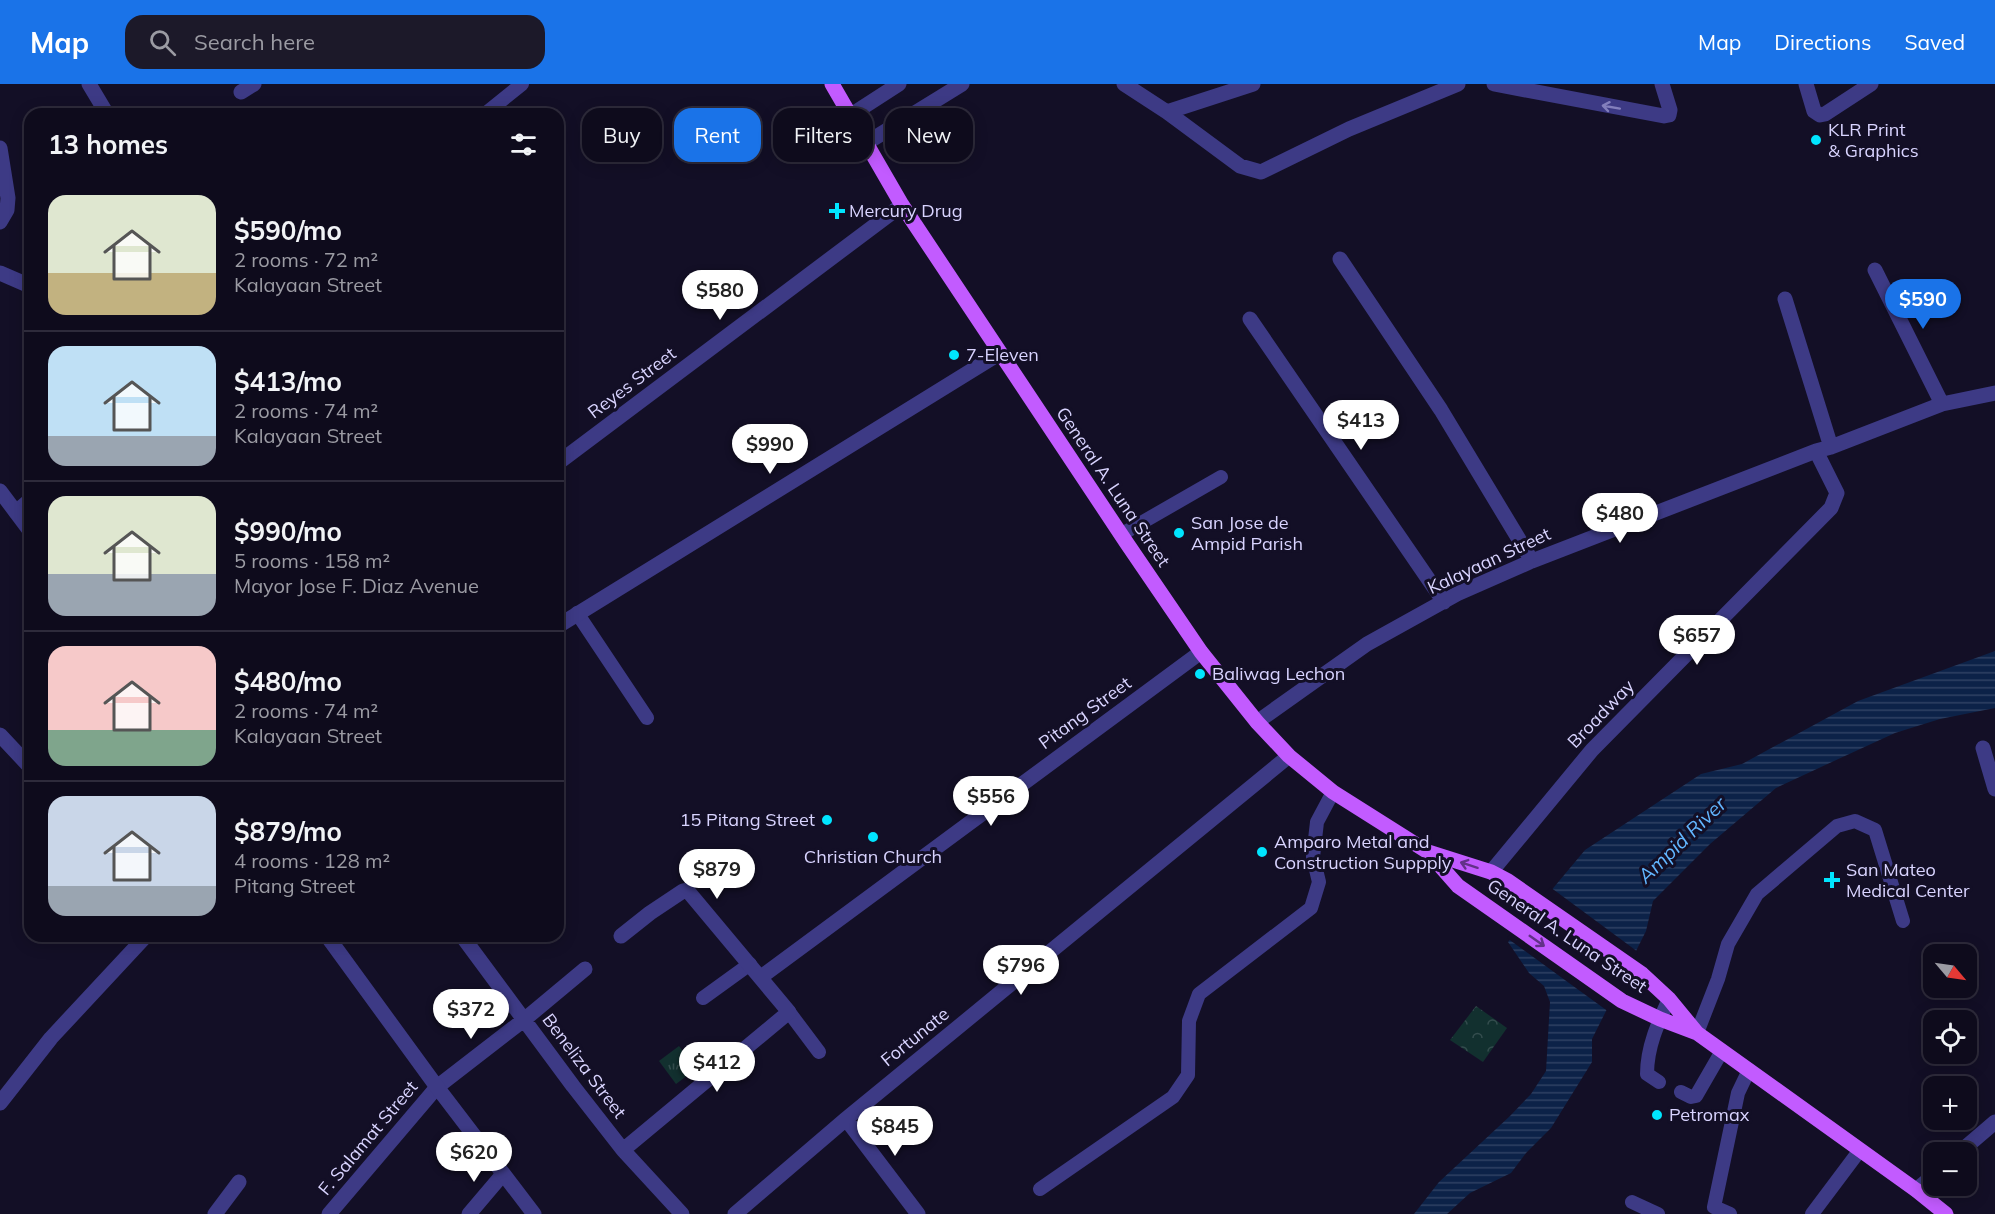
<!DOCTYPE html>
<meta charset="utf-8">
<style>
body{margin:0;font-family:Mulish,sans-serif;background:#1c1929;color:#f1f3f6;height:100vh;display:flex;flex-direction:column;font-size:22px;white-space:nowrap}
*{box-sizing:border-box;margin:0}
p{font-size:20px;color:#9b9ba3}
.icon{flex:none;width:33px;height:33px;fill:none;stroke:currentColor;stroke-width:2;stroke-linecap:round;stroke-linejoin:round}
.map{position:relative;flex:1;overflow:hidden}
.details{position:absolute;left:24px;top:24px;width:540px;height:834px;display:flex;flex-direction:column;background:#0e0b1c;border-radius:18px;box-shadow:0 3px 15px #0003,0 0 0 2px #2e2b3b}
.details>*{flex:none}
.top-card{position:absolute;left:582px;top:24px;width:570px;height:54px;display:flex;gap:12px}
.needle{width:39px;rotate:119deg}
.fabs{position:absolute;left:1923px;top:860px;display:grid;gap:12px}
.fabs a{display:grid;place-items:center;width:54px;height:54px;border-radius:12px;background:#0e0b1c;box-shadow:0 3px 15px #0003,0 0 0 2px #2e2b3b;font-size:30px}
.price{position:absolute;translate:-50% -51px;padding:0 14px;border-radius:21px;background:#fff;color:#222;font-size:20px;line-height:39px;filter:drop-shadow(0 2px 3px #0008)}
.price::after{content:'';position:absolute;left:50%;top:36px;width:18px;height:14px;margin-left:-9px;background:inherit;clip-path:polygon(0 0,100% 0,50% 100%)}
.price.selected{background:#1a73e8;color:#fff}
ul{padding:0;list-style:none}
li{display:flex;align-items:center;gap:18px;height:150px;padding:0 24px}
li+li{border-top:2px solid #2e2b3b}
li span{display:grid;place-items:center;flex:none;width:168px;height:120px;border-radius:18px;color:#555}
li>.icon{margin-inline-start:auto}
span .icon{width:72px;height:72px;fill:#fffc;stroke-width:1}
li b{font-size:26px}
h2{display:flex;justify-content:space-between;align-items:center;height:72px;padding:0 24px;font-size:26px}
.tag{padding:0 21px;border-radius:18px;background:#0e0b1c;box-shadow:0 3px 15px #0003,0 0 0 2px #2e2b3b;font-size:21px;line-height:54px}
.tag.selected{background:#1a73e8;color:#fff}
header{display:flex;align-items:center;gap:36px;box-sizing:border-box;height:84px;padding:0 30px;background:#1a73e8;color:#fff}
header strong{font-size:28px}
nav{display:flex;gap:33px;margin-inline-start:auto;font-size:21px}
.search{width:420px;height:54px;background:#1c1929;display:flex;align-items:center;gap:15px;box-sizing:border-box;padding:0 21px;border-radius:18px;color:#9b9ba3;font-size:22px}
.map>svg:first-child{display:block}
</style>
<header>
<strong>Map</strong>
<div class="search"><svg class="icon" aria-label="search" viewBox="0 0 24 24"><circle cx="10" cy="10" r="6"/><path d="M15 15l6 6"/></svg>Search here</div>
<nav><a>Map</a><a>Directions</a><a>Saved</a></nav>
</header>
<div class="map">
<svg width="1995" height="1130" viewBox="0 0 1995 1130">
<defs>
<pattern id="grass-tufts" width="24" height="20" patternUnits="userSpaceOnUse" patternTransform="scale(1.5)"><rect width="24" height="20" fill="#12302f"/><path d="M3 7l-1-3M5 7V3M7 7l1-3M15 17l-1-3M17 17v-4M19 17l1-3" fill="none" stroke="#344d4e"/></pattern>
<pattern id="forest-crowns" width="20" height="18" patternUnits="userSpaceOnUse" patternTransform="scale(1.5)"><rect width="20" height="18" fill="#12302f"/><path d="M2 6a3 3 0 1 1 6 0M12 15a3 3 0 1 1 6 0" fill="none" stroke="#344d4e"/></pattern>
<pattern id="water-rules" width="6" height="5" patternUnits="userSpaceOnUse" patternTransform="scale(1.5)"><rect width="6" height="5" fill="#0c2248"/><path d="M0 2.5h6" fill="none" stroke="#2f4163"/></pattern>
</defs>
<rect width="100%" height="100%" fill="#130f26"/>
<path fill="url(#grass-tufts)" d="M679,962L696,985L676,1000L659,977Z"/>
<path fill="url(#forest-crowns)" d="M1476,922L1507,944L1483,978L1450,956Z"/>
<path fill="url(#water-rules)" d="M1995,567V624L1940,635L1895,649L1834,677L1776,704L1710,760L1653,817L1646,847L1592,955V978L1551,1044L1526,1069L1511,1089L1470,1109L1447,1130H1414L1439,1098L1510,1032L1531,1010L1546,987L1550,918L1544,902L1529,889L1508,858L1585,766L1701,690L1742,680L1858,617Z"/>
<path fill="#130f26" d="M1550,803L1638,868L1609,928L1507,854Z"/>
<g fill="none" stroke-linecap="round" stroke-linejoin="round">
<path stroke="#3d3a85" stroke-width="14" d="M485,30L522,0
M1122,450L1221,393
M577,529L647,634
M703,914L750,880
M789,928L819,968
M1697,949L1718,895L1728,860L1757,810L1837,742L1855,737L1875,746L1903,837
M1659,998L1647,990C1647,963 1658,939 1669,915
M1681,1008L1691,1013L1696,1012L1722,967
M1040,1105L1173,1013L1188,991L1189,937L1199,910L1311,824L1319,798L1313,773L1317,738L1333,708
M1632,1118L1658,1130
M1730,1130L1714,1123L1738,1009L1749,986
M1812,1130L1860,1066"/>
<path stroke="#3d3a85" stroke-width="15" d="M89,0L107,30
M1124,0L1167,28L1240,82L1261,88L1349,45L1458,0
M1494,0L1664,32L1669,31L1670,26L1662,0
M1806,0L1814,27L1820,31L1825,30L1871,0
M241,8L254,0
M1167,28L1253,0
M851,31L899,0
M868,58L962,0
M0,64L8,114L7,126L0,138
M1340,175L1441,326L1532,477
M1875,186L1942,320
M0,189L30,202
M1785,215L1831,363
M1250,235L1444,518
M558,379L902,121
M16,428L30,416
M1257,638L1367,560L1457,510L1532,477L1816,367L1831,363L1942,320L1995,309
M0,651L30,683
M1983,664L1995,705
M1491,788L1592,666L1831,424L1837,409L1816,367
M462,852L573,1002L623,1066L682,1130
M621,852L650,829L683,807L687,806L789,928L623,1066
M761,893L1201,568
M846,1035L918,1130
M215,1130L239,1098
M329,1130L437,1003L525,935L585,885
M469,1130L503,1090
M735,1130L846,1035L1289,672"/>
<path stroke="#3d3a85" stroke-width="15" d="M0,407L30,447
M558,542L1000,269
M327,852L437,1003L534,1130
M0,1019L51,954L146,852
M1960,1068L1995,1038
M1916,1106L1934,1091"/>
<path stroke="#c25bff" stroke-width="15" d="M832,0L902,121L1126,458L1201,568L1257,638L1289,672L1333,708L1428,768L1491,788L1508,797L1642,890L1669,915L1697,949L1916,1106L1946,1130
M1428,768L1458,802L1622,917L1660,935L1697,949"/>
</g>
<defs><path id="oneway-shaft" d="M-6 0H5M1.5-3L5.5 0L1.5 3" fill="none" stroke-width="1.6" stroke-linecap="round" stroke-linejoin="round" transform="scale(1.5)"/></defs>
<use stroke="#837fbc" href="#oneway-shaft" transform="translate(1611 23) rotate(-170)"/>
<g stroke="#623188">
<use href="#oneway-shaft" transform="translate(1469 781) rotate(-162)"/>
<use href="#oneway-shaft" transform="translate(1537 857) rotate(35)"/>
</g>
<g fill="#00e5ff" stroke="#130f26" stroke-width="2">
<circle cx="1816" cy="56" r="6"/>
<path d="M834 118h6v6h6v6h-6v6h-6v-6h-6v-6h6z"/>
<circle cx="954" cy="271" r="6"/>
<circle cx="1179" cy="449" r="6"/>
<circle cx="1200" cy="590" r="6"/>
<circle cx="827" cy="736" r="6"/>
<circle cx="873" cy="753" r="6"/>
<circle cx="1262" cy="768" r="6"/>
<path d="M1829 787h6v6h6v6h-6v6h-6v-6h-6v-6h6z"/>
<circle cx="1657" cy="1031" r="6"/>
</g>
<g text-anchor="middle" stroke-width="6" stroke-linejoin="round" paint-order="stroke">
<g font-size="18" fill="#d9d4ff" stroke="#130f26" text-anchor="start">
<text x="1828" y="52">KLR Print<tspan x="1828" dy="21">&amp; Graphics</tspan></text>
<text x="849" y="133">Mercury Drug</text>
<text x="966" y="277">7-Eleven</text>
<text x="1191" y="445">San Jose de<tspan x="1191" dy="21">Ampid Parish</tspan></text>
<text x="1212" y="596">Baliwag Lechon</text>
<text x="815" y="742" text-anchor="end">15 Pitang Street</text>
<text x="1274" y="764">Amparo Metal and<tspan x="1274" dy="21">Construction Suppply</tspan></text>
<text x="873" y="779" text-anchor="middle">Christian Church</text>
<text x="1846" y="792">San Mateo<tspan x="1846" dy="21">Medical Center</tspan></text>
<text x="1669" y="1037">Petromax</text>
</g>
<g font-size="18" fill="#d9d4ff" stroke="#130f26">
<text transform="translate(632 299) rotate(-37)" y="6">Reyes Street</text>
<text transform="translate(1113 403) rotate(56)" y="6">General A. Luna Street</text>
<text transform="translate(1489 477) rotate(-25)" y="6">Kalayaan Street</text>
<text transform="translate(1085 629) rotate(-36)" y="6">Pitang Street</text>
<text transform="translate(1601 630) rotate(-46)" y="6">Broadway</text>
<text transform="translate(1567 852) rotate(34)" y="6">General A. Luna Street</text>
<text transform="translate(915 953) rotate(-39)" y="6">Fortunate</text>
<text transform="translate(584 982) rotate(53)" y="6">Beneliza Street</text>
<text transform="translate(368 1054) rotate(-50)" y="6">F. Salamat Street</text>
</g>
<g font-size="20" font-style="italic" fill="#62b6ff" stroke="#130f26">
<text transform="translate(1682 756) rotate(-44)" y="7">Ampid River</text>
</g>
</g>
</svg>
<div class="fabs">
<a><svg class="needle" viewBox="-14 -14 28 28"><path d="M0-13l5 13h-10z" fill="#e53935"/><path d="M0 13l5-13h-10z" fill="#9b9ba3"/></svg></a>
<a><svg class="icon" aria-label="locate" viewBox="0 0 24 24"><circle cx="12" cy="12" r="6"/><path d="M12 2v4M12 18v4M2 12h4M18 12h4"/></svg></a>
<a>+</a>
<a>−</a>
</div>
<b class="price" style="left:720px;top:237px">$580</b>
<b class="price selected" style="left:1923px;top:246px">$590</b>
<b class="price" style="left:1361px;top:367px">$413</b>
<b class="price" style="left:770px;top:391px">$990</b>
<b class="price" style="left:1620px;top:460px">$480</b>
<b class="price" style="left:1697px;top:582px">$657</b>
<b class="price" style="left:991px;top:743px">$556</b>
<b class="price" style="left:717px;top:816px">$879</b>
<b class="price" style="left:1021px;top:912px">$796</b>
<b class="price" style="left:471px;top:956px">$372</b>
<b class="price" style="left:717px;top:1009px">$412</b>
<b class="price" style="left:895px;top:1073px">$845</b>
<b class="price" style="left:474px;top:1099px">$620</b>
<div class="top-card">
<a class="tag">Buy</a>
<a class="tag selected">Rent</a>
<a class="tag">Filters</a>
<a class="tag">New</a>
</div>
<section class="details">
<h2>13 homes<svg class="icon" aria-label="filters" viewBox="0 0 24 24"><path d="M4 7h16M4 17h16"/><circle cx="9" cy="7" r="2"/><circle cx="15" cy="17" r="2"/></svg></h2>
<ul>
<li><span style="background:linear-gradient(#dfe7d0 65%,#c2b280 0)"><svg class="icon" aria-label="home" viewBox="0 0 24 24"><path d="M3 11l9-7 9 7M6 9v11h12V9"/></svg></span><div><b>$590/mo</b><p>2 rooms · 72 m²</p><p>Kalayaan Street</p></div></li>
<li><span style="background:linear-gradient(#bfe0f5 75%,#9aa5b1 0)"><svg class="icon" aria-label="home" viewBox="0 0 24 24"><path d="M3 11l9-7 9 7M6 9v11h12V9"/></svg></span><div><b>$413/mo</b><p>2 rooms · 74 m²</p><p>Kalayaan Street</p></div></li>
<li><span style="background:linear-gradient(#dfe7d0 65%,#9aa5b1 0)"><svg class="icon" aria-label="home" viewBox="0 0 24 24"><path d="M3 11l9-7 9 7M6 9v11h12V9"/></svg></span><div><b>$990/mo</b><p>5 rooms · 158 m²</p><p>Mayor Jose F. Diaz Avenue</p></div></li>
<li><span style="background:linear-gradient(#f6c9c9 70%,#7fa58c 0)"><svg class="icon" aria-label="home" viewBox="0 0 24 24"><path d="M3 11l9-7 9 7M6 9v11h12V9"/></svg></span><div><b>$480/mo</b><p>2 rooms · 74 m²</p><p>Kalayaan Street</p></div></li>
<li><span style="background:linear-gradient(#c9d6e8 75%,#9aa5b1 0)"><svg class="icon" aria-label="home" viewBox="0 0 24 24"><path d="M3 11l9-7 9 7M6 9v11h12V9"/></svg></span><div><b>$879/mo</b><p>4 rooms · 128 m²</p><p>Pitang Street</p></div></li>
</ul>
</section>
</div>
